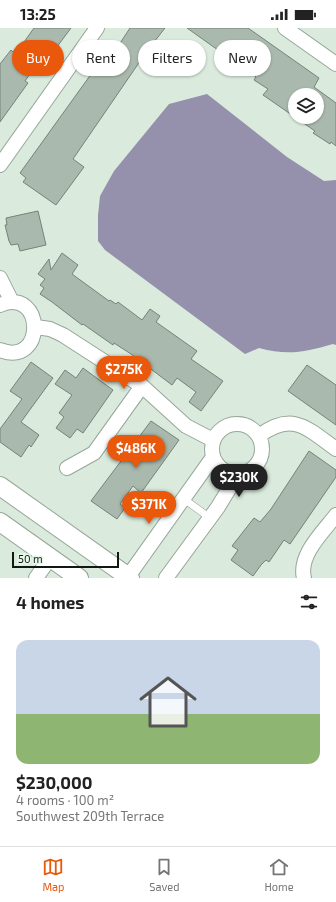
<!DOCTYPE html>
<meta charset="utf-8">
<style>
body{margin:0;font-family:"Exo 2",sans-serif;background:#f6f6f6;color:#222;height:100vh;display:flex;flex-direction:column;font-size:15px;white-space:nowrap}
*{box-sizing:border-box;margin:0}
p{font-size:13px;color:#767676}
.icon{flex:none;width:22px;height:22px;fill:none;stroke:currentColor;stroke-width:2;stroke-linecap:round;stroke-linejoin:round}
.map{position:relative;height:550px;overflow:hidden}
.sheet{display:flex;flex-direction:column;background:#fff;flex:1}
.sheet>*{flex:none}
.guide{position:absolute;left:12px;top:12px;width:312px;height:36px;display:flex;gap:8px}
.tools{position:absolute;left:288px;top:60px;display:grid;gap:8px}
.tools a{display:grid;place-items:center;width:36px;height:36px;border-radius:50%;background:#fff;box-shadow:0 1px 3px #0004;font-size:20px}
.scale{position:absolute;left:12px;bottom:10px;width:107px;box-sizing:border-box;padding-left:4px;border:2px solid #121713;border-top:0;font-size:11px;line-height:14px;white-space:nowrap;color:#121713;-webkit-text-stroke:3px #e7f7ea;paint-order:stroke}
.price{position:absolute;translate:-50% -34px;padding:0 9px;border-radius:14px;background:#ea580c;color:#fff;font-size:13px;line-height:26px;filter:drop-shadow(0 1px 2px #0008)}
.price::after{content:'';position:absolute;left:50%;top:24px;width:12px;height:9px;margin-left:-6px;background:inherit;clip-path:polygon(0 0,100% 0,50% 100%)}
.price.current{background:#222;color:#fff}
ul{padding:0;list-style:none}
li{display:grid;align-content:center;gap:8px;height:212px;padding:0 16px}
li+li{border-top:1px solid #e0e0e0}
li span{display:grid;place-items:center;height:124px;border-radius:12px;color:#555}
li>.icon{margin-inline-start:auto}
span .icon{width:72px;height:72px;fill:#fffc;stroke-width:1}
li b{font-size:17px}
h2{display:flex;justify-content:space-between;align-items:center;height:48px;padding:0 16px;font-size:17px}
.tag{padding:0 14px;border-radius:18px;background:#fff;box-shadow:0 1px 3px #0004;font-size:14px;line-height:36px}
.tag.current{background:#ea580c;color:#fff}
.status{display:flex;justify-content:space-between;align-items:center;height:28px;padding:0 20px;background:#fff;direction:ltr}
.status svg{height:11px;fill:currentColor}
.menu{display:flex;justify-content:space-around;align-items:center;height:56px;border-top:1px solid #e0e0e0;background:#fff;font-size:11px;color:#767676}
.menu a{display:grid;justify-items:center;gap:2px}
.menu .current{color:#ea580c}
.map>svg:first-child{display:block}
</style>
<div class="status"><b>13:25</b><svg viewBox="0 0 49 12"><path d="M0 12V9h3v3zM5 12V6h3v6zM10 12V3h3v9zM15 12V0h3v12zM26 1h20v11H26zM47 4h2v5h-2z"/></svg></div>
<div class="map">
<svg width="336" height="550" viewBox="0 0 336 550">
<rect width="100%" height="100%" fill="#daeadd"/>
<path fill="#9590ac" d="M207,66L287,129L324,153L336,152V317L333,316C305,324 288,328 259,320L245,326L105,222L98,213V187L100,168L114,143L169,76Z"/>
<path fill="#aab9ad" stroke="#758378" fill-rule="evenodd" d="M34,0H71L45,35L42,33L40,35L38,34L25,53L28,55L0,94V36L11,22L13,24L17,19L19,21Z
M130,0H165L147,23L73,131L84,139L56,177L23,154L26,150L20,145L102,31L105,33L107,30L109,32Z
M187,0H248L319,50L314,59L336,75V118L331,114L330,116L313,105L315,103L263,67L268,61L254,52L256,49ZM295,67H317V89H295Z
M38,183L46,217L20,223L18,216L11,217L9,213L5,197H7L6,190Z
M62,225L78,237L72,246L109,273L110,272L116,276L118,274L142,292L150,281L160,288L156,294L197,323L191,331L223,353L201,383L189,374L196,364L177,350L172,357L131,326L114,315L113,317L83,296L82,297L52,274L40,266L44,260L40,257L45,251L38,246L49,231L51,242Z
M31,334L53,350L21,394L39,407L31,419L29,417L21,429L0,414V401L22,371L10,363Z
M307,337L336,357V397L288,363Z
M83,340L113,362L83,405L77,401L70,410L56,400L64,389L59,385L72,367L55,356L65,342L76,350Z
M151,393L179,412L141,465L133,458L120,476L125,480L117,491L91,473Z
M309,423L336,442V449L290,516L284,512L269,534L266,532L261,537L253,548L231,532L238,522L232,518L254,490L260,494L271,481Z"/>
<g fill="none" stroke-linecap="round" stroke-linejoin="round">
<g stroke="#97a69a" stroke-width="8">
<path id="service" d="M184,471L210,490"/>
</g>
<g stroke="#97a69a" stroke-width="16">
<path id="minor" d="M285,0L336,36
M0,137L97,0
M0,250L12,274
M0,277C45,258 46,340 0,322
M36,299L50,301L63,307L142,358L186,398L213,412
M212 421a25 25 0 1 1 50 0a25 25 0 1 1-50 0Z
M259,408C292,383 307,400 336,421
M67,440L94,425L142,358
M36,550L50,530
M127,550L213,429
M166,550L218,479L238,446
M304,550C298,527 324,503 336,487"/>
</g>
<g stroke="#97a69a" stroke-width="20">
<path id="tertiary" d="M0,458L130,550
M0,494L79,550"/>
</g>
<use href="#service" stroke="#fff" stroke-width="7"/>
<use href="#minor" stroke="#fff" stroke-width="14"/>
<use href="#tertiary" stroke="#fff" stroke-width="18"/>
</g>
</svg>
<div class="tools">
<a><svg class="icon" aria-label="layers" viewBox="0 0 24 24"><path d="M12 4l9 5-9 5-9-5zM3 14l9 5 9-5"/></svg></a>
</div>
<div class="scale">50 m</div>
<b class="price" style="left:124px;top:362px">$275K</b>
<b class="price" style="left:136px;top:441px">$486K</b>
<b class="price current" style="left:239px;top:470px">$230K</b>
<b class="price" style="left:149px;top:497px">$371K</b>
<div class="guide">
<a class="tag current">Buy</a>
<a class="tag">Rent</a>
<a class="tag">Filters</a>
<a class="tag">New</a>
</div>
</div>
<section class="sheet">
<h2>4 homes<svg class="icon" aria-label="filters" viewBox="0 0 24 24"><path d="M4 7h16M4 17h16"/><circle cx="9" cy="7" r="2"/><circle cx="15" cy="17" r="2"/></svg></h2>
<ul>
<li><span style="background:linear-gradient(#c9d6e8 60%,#8fb573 0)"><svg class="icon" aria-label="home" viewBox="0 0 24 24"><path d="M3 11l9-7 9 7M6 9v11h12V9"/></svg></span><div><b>$230,000</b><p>4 rooms · 100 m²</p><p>Southwest 209th Terrace</p></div></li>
</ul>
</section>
<nav class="menu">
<a class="current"><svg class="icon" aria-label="map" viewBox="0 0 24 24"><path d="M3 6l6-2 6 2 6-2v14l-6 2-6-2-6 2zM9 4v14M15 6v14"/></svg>Map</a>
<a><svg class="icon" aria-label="saved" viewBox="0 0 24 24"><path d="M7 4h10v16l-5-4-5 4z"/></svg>Saved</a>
<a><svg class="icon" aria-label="home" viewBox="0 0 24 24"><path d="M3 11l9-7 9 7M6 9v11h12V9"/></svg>Home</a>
</nav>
